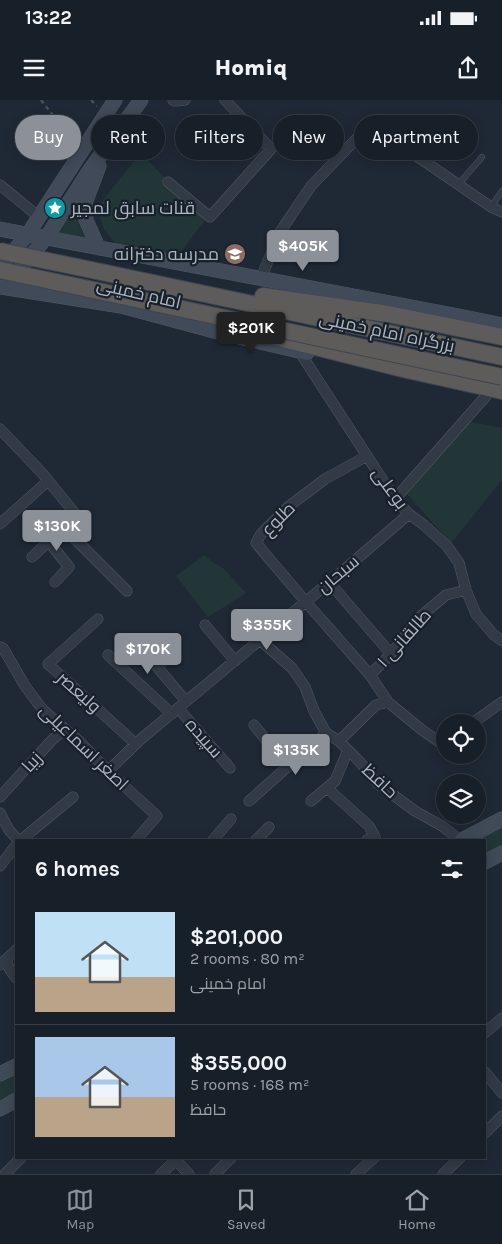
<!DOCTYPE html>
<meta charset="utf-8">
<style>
body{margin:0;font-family:Karla,Cairo,sans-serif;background:#242c34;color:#f1f3f6;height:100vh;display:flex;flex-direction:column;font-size:19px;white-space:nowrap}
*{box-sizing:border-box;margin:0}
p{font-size:16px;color:#9ea2a8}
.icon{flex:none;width:28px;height:28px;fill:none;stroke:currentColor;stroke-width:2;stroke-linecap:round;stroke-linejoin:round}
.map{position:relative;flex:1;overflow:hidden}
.drawer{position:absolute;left:15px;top:739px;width:471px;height:320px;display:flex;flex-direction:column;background:#171f28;border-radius:0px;box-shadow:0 2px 12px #0003,0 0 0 1px #363d45}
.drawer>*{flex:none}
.banner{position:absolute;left:15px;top:15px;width:472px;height:45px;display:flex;gap:10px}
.controls{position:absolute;left:436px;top:614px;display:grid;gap:10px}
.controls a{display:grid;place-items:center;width:50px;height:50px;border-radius:50%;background:#171f28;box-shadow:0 2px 12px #0003,0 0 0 1px #363d45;font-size:25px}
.price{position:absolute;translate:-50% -42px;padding:0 11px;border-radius:5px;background:#8c9099;color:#fff;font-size:16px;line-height:32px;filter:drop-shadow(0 1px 2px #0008)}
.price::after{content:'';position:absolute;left:50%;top:30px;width:15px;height:11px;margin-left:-8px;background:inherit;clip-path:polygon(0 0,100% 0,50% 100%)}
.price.on{background:#222;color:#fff}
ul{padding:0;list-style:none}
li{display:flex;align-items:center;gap:15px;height:125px;padding:0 20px}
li+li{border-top:1px solid #363d45}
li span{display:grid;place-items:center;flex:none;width:140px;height:100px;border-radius:0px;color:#555}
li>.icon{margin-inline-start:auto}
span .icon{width:60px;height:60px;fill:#fffc;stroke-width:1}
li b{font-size:21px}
h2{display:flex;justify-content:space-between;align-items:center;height:60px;padding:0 20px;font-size:21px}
.pill{padding:0 18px;border-radius:22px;background:#171f28;box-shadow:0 2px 12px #0003,0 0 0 1px #363d45;font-size:18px;line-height:45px}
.pill.on{background:#8c9099;color:#fff}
.status{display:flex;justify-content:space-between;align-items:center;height:35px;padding:0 25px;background:#171f28;direction:ltr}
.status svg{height:14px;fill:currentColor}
header{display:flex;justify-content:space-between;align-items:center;height:65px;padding:0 20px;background:#171f28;font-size:22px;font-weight:800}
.dock{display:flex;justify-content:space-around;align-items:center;height:70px;border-top:1px solid #363d45;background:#171f28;font-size:14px;color:#9ea2a8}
.dock a{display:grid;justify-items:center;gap:2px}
.dock .on{color:#8c9099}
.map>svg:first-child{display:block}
</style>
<div class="status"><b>13:22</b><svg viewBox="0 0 49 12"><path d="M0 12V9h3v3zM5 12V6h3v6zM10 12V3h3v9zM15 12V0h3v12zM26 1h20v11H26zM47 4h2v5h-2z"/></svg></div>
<header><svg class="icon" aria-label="menu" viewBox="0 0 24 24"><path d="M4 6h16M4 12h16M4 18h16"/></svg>Homiq<svg class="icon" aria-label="share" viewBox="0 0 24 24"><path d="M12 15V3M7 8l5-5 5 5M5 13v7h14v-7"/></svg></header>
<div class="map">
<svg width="502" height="1074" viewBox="0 0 502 1074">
<rect width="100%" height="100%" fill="#1f2935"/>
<path fill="#223637" d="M141,53L205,120L177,157L116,144L104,129L98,112L102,101Z
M80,100L79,125L87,141L56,133Z
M470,322L502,328V380L451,443L407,394Z
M204,455L214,463L223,468L246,493L208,517L176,476Z
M502,726V745L485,754V740H476Z
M16,972V992L0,1000V980Z"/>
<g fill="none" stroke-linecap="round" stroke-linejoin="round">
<g stroke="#505864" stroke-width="6">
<path id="service" d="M458,85L482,57
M491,107L502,91"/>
</g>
<g stroke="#505864" stroke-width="11">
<path id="minor" d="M173,0L175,1L185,0
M168,82L210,117L271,49L225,0
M0,85L39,117
M261,178L280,132L311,86L362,33L376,31L421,59L491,107L502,112
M299,251L395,399L409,414L424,425L447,446L459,463L466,490L476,514L493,534L502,541
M0,329L42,373L77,416L32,457
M367,356L325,379L288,407L261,434L256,443L306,502L370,575L388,602
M395,399L486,296
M0,424L48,381
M64,428L127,491
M49,442L69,467L55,482
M329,482L391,554
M98,519L48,564L136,644
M205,525L235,561
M260,540L292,568L305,587L314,611L326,633L339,641L360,662L377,683L415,711L442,726L460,740
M0,547L3,548L25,586L43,610L80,642L108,671L157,716L136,740
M171,554L157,567L186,601
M108,555L172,614
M370,575L391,554L421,516L446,495L466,490
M178,608L230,668
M474,622L502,602
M254,625L288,667
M339,641L376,605L388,602L422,630L445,646
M108,671L141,639L339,474L409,414
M327,688L369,726L375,737L367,740
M0,697L52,640L65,629
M249,701L326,633
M311,701L335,681L348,650
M0,713L9,730L18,740
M21,740L73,697
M213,740L231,719
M256,740L269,727
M0,766L16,745
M6,860L10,870L16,878
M0,865L16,850
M485,933L502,918
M485,972L502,993
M485,1033L502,1016
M174,1058L189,1074
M5,1074L21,1058
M161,1074L176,1060
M215,1074L231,1058
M356,1074L374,1058
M443,1074L460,1058"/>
</g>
<g stroke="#505864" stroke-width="15">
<path id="secondary" d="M0,129L459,216L502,225
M98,147L86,120L85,103L99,66
M0,167L28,134L115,0
M11,179L46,138L89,71L141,0
M0,187L121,206L214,231L307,253
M462,740L502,719
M485,762L502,753
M0,974L16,966
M0,1009L16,1000"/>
</g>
<g stroke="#3d4550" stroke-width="18">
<path id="trunk" d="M106,173L502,257
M263,196L388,214L502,237
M260,233L403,269L502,291"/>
</g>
<path stroke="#405355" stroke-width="2.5" stroke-dasharray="4 4" stroke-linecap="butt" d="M41,0L74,42
M91,0L97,6"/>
<use href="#service" stroke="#323a45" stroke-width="5"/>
<use href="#minor" stroke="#323a45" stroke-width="10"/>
<use href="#secondary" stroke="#404a58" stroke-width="14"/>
<use href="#trunk" stroke="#5e5c5a" stroke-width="16"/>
<g stroke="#3d4550" stroke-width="18" stroke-linecap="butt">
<path id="trunk-bridge" d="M0,151L106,173
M0,170L502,277"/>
</g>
<use href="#trunk-bridge" stroke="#5e5c5a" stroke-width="16"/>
</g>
<defs>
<g id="sight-disc" transform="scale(1.125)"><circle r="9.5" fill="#0f9aa8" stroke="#18202a"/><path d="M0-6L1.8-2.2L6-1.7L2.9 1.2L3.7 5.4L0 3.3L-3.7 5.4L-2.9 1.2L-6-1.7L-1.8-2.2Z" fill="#fff"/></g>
<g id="school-disc" transform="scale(1.125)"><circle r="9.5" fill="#8d6e63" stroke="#18202a"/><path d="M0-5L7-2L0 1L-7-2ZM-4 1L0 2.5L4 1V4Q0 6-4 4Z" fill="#fff"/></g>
</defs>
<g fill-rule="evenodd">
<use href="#sight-disc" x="55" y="108"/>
<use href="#school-disc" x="235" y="154"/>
</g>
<g text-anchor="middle" stroke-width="4.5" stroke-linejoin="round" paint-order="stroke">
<g font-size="18" fill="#acb5c3" stroke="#18202a" text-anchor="start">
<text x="71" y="114">قنات سابق لمجیر</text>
<text x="219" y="160" text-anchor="end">مدرسه دخترانه</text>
</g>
<g font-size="18" fill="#acb5c3" stroke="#18202a">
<text transform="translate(139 193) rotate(13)" y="6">امام خمینی</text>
<text transform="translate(387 232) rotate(12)" y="6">بزرگراه امام خمینی</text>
<text transform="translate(390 388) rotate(54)" y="6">بوعلی</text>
<text transform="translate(278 419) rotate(-45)" y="6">طلوع</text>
<text transform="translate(338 474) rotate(-40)" y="6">سبحان</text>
<text transform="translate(404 538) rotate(-48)" y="6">طالقانی ۱</text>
<text transform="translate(79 592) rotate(42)" y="6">ولیعصر</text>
<text transform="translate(204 638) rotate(49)" y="6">سپیده</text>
<text transform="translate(84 647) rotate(44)" y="6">اصغر اسماعیلی</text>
<text transform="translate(32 662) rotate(-47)" y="6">زیبا</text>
<text transform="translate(380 681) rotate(43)" y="6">حافظ</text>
</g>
</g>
</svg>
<div class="controls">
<a><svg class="icon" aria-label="locate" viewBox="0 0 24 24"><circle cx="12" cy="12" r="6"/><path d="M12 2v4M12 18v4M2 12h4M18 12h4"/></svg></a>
<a><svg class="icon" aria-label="layers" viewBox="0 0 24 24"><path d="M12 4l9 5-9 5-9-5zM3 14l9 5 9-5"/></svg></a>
</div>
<b class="price" style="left:303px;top:172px">$405K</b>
<b class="price on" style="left:251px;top:254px">$201K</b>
<b class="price" style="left:57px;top:452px">$130K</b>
<b class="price" style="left:267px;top:551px">$355K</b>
<b class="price" style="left:148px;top:575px">$170K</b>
<b class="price" style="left:296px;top:676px">$135K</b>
<div class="banner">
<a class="pill on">Buy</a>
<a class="pill">Rent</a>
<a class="pill">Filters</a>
<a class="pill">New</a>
<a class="pill">Apartment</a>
</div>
<section class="drawer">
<h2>6 homes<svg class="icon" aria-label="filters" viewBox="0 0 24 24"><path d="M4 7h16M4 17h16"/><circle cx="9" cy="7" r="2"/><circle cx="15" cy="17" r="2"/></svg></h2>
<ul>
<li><span style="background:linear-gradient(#bfe0f5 65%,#b9a48a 0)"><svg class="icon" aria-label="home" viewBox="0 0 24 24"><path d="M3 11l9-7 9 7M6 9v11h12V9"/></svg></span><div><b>$201,000</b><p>2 rooms · 80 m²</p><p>امام خمینی</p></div></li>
<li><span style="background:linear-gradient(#a9c7e8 60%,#b9a48a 0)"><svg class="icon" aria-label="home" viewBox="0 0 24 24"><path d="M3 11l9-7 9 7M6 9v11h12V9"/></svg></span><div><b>$355,000</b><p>5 rooms · 168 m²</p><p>حافظ</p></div></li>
</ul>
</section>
</div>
<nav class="dock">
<a class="on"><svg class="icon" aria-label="map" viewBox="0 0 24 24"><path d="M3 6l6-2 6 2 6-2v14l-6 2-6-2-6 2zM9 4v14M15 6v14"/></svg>Map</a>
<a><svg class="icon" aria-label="saved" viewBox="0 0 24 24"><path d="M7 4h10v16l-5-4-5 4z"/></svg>Saved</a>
<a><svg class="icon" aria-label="home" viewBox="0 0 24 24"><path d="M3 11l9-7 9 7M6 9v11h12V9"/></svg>Home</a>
</nav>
